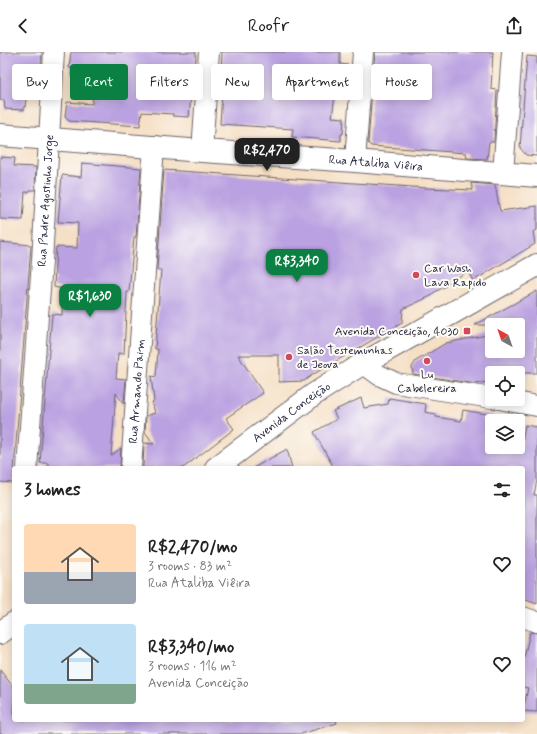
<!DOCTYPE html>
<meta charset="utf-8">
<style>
body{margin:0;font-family:Mynerve,sans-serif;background:#f2f2f2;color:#222;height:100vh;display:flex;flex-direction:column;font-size:15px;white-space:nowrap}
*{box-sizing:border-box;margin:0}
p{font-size:13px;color:#767676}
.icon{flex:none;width:22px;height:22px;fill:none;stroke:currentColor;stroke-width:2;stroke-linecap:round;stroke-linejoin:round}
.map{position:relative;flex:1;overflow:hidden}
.side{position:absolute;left:12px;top:414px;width:513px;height:256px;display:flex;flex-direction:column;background:#fff;border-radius:4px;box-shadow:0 2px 10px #0003}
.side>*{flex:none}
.hud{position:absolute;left:12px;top:12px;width:513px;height:36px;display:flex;gap:8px}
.needle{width:26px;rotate:320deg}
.buttons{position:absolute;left:485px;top:266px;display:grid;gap:8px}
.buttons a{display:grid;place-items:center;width:40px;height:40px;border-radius:4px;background:#fff;box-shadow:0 2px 10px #0003;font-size:20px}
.price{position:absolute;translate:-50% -34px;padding:0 9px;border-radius:8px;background:#0b8043;color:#fff;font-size:13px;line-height:26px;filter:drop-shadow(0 1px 2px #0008)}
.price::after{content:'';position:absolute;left:50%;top:24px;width:12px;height:9px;margin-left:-6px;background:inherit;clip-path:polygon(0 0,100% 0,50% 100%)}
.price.active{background:#222;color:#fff}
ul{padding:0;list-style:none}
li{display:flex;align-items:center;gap:12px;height:100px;padding:0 12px}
li span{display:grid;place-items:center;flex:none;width:112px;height:80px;border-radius:4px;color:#555}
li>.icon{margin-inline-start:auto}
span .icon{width:48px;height:48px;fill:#fffc;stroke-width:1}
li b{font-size:17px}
h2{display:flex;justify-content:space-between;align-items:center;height:48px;padding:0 12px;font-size:17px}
.chip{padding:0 14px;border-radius:4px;background:#fff;box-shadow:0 2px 10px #0003;font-size:14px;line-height:36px}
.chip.active{background:#0b8043;color:#fff}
header{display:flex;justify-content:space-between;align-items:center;height:52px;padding:0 12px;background:#fff;font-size:18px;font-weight:600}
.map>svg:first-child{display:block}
</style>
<header><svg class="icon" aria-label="back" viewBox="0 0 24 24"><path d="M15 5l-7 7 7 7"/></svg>Roofr<svg class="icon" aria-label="share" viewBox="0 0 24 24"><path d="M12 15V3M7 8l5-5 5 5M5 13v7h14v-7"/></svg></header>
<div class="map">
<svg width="537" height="682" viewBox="0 0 537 682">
<rect width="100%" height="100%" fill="#fdfcf7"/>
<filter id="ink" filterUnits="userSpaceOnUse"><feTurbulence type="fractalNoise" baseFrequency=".025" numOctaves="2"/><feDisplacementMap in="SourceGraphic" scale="8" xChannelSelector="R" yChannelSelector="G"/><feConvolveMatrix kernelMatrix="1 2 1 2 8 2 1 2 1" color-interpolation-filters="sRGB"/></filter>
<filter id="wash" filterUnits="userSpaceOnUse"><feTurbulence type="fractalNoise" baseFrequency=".012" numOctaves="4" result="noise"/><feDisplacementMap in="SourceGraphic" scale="16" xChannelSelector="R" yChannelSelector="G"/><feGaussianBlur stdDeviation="0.9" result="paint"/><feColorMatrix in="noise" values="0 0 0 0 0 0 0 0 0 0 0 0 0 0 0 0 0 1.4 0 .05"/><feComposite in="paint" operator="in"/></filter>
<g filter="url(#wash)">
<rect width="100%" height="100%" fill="#f5dfc5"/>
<g id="blocks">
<path fill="#baa1e1" d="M0,0H42L40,25H38V30H37L36,39H27L25,55L24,54V58L5,57L4,48H0Z
M71,0H196L195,23H193L189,65L173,64V62L142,60L140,74L69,69L65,65L67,50L92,52L94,25L71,23L72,16H69Z
M222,0H340V12L348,13L347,27L340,26V36H336L332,65L344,66L343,82H341V89L292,85L293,77L220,72L222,41H220Z
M375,0H493L491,37L497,38L496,55L494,90H489L487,107L467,106L466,101L371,94L368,91Z
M527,4L537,5V104L526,103L520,96Z
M0,105L15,106L14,114L36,115L35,138H30L29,140H25L23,168L0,167Z
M82,111L141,116L136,185H134L129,240H127L124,302L118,301L116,326L126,327L124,352L116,341L111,404L121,396L120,416H48V411H40L52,262L62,263L63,237L54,235L56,195L77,196L78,171L58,170L62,123L81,125Z
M164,118L427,136L473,138L471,131L495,133L500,159L537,154V178L533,180L535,192L473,229L468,219L445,233L446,234L433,241V243L403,257L402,271L312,323L304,329L279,330V303H238L263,341L226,366L234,377L183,416H143L144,391L154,392L145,380L146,364L155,361L152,350L154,349L151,324L156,325L158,297H155L161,218H157Z
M0,190L31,193L13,431L0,430Z
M537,239V321H492V329L476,332L413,322L412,315L416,309L446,291L492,282V299H518V273H475Z
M361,346L364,356L388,352L389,346L426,352L425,360L436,362V365L461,369L463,358L492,363V395H521L525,373L537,375V428L534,443H537V552L523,547V416H334L314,380L337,367L333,359Z
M287,397L292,416H253Z
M530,580L537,581V660L523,659L528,636L523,635V610Z
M0,618L14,636V668H336L337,671L301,682H0Z"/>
</g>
</g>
<g filter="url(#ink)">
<use href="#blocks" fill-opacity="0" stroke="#6c646b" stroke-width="1"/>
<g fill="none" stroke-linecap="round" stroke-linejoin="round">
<g stroke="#6c646b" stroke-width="22">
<g id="street">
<path d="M202,99L209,0"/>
<path d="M355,109L363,0"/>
<path d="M503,121L512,0"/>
<path d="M364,312L379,323L396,331L492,346"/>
<path d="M499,347L537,354"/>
<path id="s1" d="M27,416L42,209L54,0"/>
<path id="s2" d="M131,416L154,94"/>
<path d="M523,565L537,570"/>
</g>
</g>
<g stroke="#6c646b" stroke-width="24">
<g id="secondary">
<path id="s3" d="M0,83L202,99L355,109L537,124"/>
<path id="s4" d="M216,416L313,343L357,315L537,213"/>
<path d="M0,581L14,571"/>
</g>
</g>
<use href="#street" stroke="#fff" stroke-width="20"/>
<use href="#secondary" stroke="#fff" stroke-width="22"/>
</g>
</g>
<g fill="#d1495b" stroke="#fdfcf7" stroke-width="1.5">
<circle cx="416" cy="223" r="4"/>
<rect x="463" y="275" width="8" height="8" rx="2"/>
<circle cx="289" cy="305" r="4"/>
<circle cx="427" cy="309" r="4"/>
</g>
<g text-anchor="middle" stroke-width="4" stroke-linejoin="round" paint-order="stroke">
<g font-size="12" fill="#22223b" stroke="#fdfcf7">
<text dy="4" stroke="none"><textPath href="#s3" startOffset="377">Rua Ataliba Viêira</textPath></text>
<text dy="4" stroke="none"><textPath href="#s1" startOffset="268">Rua Padre Agostinho Jorge</textPath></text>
<text dy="4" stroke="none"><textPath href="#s2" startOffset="77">Rua Armando Paim</textPath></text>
<text dy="4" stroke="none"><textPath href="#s4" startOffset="94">Avenida Conceição</textPath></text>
</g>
<g font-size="12" fill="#22223b" stroke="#fdfcf7" text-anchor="start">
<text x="424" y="220">Car Wash<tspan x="424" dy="14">Lava Rapido</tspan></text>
<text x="459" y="283" text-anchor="end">Avenida Conceição, 4030</text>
<text x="297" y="302">Salão Testemunhas<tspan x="297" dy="14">de Jeova</tspan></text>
<text x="427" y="326" text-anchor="middle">Lu<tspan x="427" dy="14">Cabelereira</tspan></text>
</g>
</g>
</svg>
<div class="buttons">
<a><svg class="needle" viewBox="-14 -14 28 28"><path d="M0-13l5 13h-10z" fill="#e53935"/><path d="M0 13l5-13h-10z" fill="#767676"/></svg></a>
<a><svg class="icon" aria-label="locate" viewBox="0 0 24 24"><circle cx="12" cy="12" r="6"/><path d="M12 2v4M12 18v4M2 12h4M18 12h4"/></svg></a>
<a><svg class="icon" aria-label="layers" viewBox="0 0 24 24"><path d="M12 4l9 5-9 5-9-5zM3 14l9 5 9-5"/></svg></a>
</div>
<b class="price active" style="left:267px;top:120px">R$2,470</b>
<b class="price" style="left:297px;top:231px">R$3,340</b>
<b class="price" style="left:90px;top:266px">R$1,630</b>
<div class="hud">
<a class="chip">Buy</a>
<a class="chip active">Rent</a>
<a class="chip">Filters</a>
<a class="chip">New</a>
<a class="chip">Apartment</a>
<a class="chip">House</a>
</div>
<section class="side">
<h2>3 homes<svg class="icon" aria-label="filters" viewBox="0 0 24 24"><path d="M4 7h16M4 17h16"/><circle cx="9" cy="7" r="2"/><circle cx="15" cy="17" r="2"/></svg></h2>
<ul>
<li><span style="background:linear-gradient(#ffd9b3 60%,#9aa5b1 0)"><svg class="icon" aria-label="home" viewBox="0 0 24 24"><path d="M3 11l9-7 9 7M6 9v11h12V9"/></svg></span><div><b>R$2,470/mo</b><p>3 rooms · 83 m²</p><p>Rua Ataliba Viêira</p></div><svg class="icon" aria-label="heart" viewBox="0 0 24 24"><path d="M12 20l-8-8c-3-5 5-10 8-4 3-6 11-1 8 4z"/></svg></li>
<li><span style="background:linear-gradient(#bfe0f5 75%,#7fa58c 0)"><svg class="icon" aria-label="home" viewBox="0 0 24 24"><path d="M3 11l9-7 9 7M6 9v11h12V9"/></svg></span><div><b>R$3,340/mo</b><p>3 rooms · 116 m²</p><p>Avenida Conceição</p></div><svg class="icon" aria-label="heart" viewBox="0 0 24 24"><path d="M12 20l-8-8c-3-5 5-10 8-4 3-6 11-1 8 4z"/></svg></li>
</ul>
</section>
</div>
